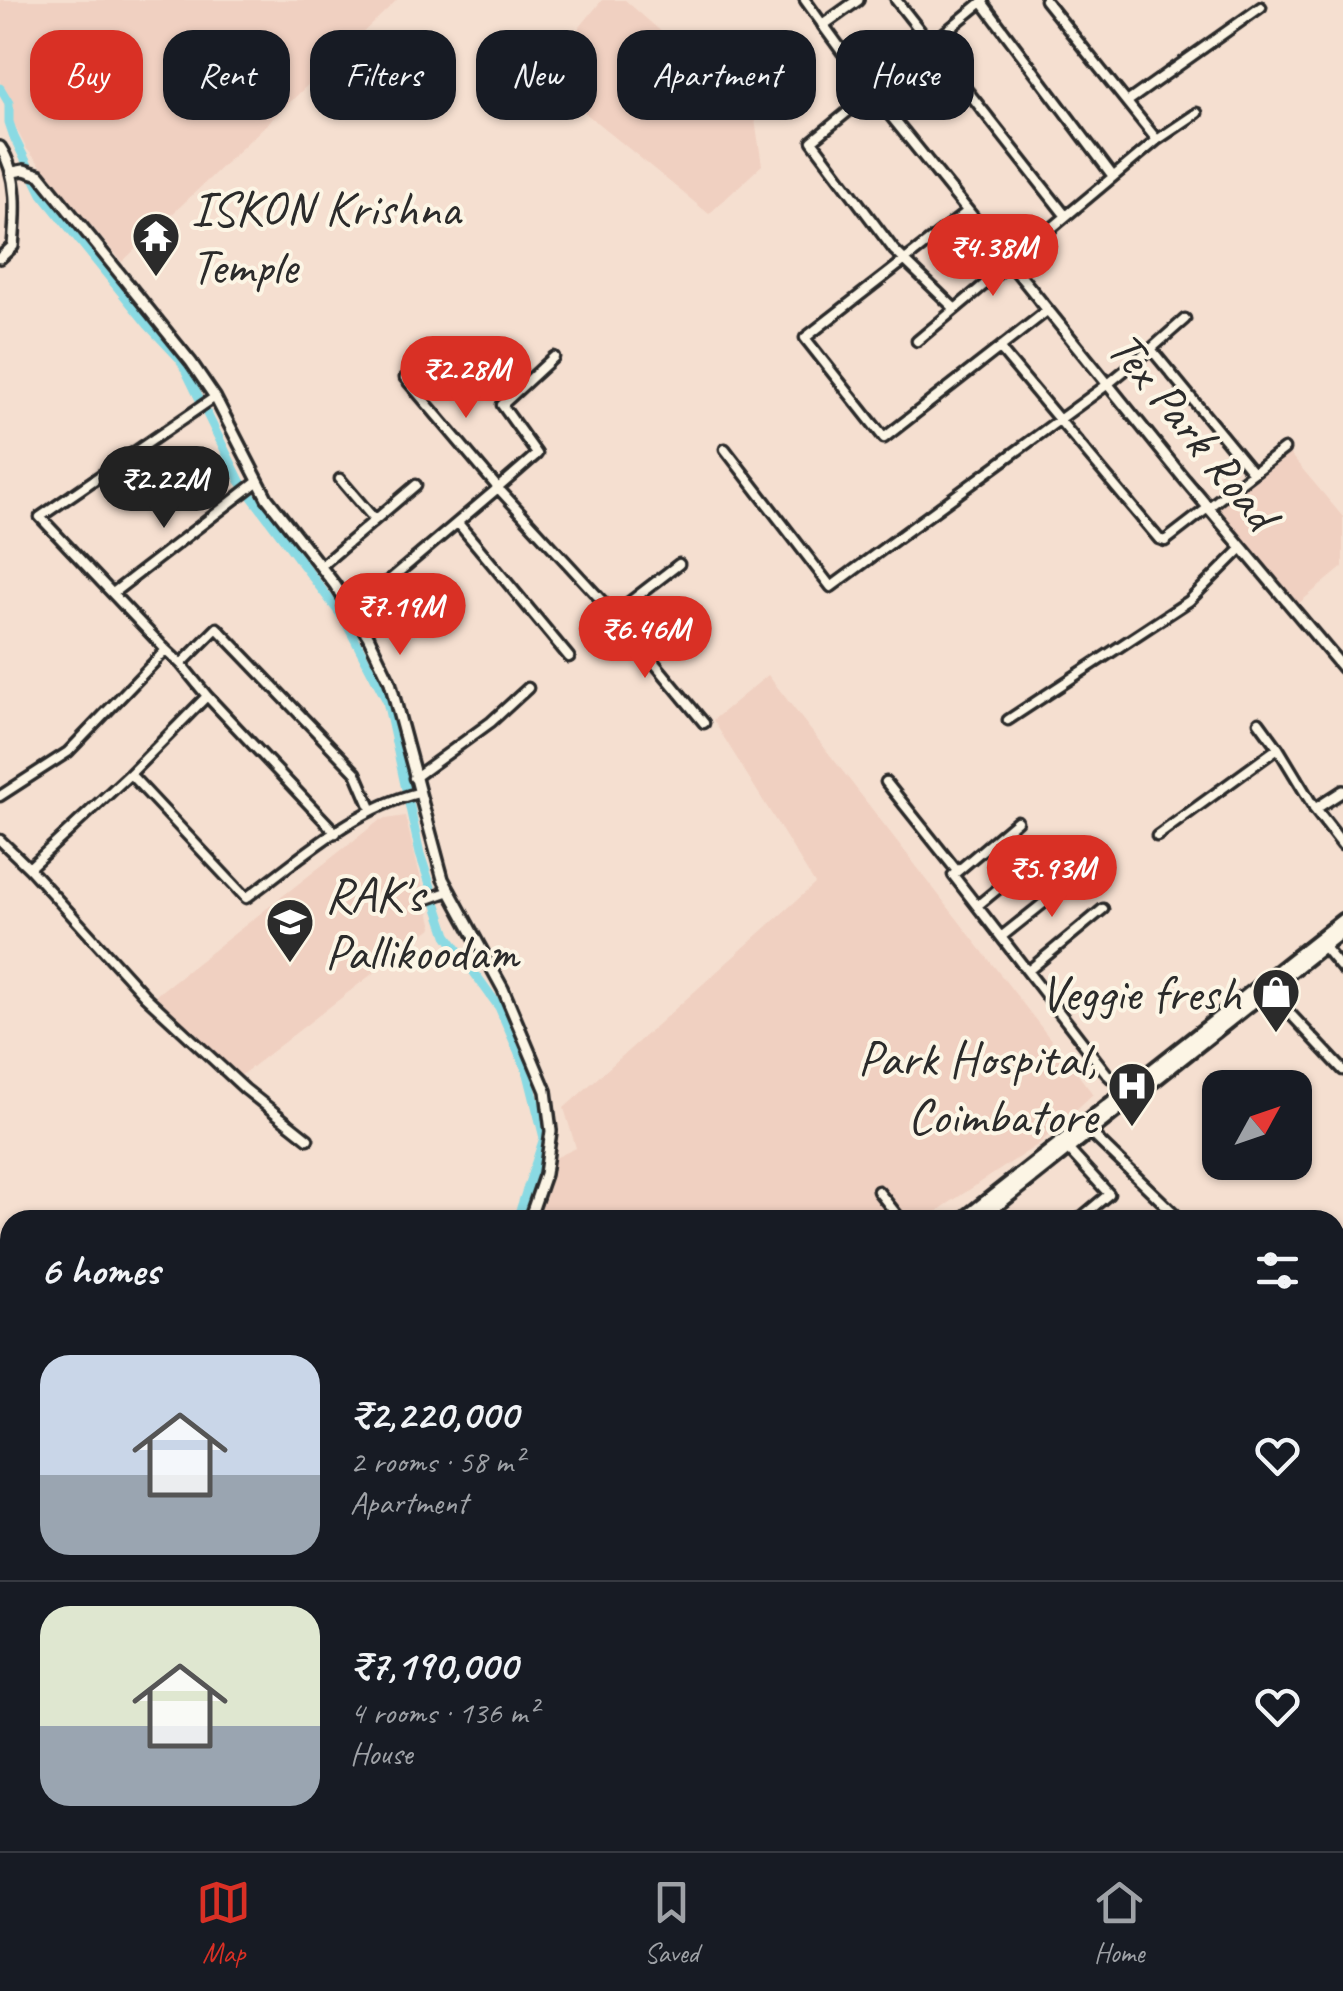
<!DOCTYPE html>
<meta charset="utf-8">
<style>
body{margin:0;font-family:Caveat,sans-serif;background:#242831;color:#f1f3f6;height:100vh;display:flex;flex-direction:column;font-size:38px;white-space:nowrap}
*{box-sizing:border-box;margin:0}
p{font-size:32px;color:#9ea1a6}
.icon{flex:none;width:55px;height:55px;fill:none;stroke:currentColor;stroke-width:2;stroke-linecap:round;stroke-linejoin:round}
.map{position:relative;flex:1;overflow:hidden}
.sheet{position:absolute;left:0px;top:1210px;width:1345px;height:642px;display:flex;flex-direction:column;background:#171b24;border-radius:30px 30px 0 0;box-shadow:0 2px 8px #0004}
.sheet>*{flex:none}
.top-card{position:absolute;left:30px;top:30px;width:1285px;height:90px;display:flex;gap:20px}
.needle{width:65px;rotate:50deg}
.controls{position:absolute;left:1202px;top:1070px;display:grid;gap:20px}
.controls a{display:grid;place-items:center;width:110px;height:110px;border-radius:20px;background:#171b24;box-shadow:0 2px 8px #0004;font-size:50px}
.price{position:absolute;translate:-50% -85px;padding:0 22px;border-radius:35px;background:#d93025;color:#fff;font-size:32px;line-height:65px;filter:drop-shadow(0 2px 5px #0008)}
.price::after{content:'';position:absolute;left:50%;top:60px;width:30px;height:22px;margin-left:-15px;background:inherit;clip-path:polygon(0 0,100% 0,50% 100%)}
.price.on{background:#222;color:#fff}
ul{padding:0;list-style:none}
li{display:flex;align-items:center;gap:30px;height:250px;padding:0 40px}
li+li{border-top:2px solid #363941}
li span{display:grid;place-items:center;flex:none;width:280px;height:200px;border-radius:30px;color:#555}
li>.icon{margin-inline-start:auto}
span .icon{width:120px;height:120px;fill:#fffc;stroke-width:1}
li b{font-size:42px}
h2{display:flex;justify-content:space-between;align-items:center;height:120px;padding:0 40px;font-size:42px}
.pill{padding:0 35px;border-radius:30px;background:#171b24;box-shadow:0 2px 8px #0004;font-size:35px;line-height:90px}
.pill.on{background:#d93025;color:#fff}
.tabs{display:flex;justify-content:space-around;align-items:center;height:140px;border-top:2px solid #363941;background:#171b24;font-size:28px;color:#9ea1a6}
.tabs a{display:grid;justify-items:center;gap:5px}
.tabs .on{color:#d93025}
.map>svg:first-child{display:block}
</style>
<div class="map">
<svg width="1343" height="1851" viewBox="0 0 1343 1851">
<rect width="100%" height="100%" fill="#f5dfd0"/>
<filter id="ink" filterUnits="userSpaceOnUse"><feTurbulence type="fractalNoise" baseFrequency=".01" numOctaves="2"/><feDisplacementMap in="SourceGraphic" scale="20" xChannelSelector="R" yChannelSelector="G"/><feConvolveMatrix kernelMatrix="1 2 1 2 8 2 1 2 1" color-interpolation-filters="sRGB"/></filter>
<g filter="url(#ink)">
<path fill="#f0d0c1" d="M0,0H397L122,262L26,148L0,96Z
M602,0H625L754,113L762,165L709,214L540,76Z
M1288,452L1343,517V567L1293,608L1209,507Z
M768,675L1093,1094L1039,1144L943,1207L929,1220H538L555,1158L576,1148L564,1108L815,884L713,720Z
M405,816L433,927L231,1083L147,1002L380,820Z
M1335,1274L1343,1281V1536L1335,1534Z
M0,1319L10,1320V1842L102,1843L94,1851H0Z"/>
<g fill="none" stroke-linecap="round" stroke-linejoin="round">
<path stroke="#8adae3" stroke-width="9" d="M0,88L9,103V122L14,137L42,194L148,325L180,359L240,481L344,619L387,701L420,854L447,935L499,1007L528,1074L544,1138L517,1220
M1335,1543L1343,1544
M1335,1714L1343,1700
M1261,1851L1265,1842"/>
<g stroke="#2b2b2b" stroke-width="15">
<path id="minor" d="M805,0L823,25
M896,0L1065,215
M984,0L982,2L1112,175
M1127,102L1261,7
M1157,140L1197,113
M968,211L805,338L884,438L1048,310
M953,307L894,250L812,141L982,2
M1185,319L1151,349L1253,473
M917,341L1157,140L1045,0
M1000,349L1159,539L1165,541L1284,449
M405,378L498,488L537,454L502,405L554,357
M725,449L831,587L1108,384L1151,349
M340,479L375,520
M458,523L569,657
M321,566L416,485
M113,593L257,482
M353,611L498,488L614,614L679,564
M614,614L704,723
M166,650L40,517L215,397
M207,696L181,664L217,628L356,773L371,808
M1008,720L1189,601L1242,548
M1259,722L1278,748
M414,778L491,722L528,688
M886,782L957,871
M0,796L68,752L166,650L181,664
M1017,821L953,875L1107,1074L1129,1095
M336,833L207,696L130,774L246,898C300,859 353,809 418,793
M1157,836L1278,748L1315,809
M0,840L29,868L130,774
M29,868L145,996L245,1089L308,1139
M422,901L450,891
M977,906L1055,842
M1001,937L1080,874
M1323,946L1343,970
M1028,971L1103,909
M1268,990L1343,1070
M1090,1132L1181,1220
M1068,1149L1109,1194L1078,1220
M878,1191L901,1220
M0,1372L10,1364
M0,1385L10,1395
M0,1485L10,1476
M0,1509L10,1520
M0,1588L10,1579
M0,1667L10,1658
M0,1726L10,1738
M0,1831L10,1822
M150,1842L158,1851
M234,1842L244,1851
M440,1842L448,1851
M974,1842L981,1851
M1049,1842L1056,1851
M1125,1842L1134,1851
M135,1851L143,1842
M207,1851L214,1842
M271,1851L280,1842
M486,1851L496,1842
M564,1851L574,1842
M697,1851L702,1842
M789,1851L801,1842
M873,1851L885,1842
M1333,1851L1343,1841"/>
</g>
<g stroke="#2b2b2b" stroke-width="16">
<path id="tertiary" d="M858,0L823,25L871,91L1181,475L1343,668
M0,147C19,175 16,214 13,246L0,258
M13,172L24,170L40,175L191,362L215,397L267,498L335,585L368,636L390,682L443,879L503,989L546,1091L551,1131L545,1174L529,1220
M1343,791L1315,809L1343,845
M285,1851L293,1842
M300,1851L309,1842"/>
</g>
<g stroke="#2b2b2b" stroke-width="19">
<path id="primary" d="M963,1220L1343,920
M978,1220L1343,930
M0,1296L10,1298
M0,1313L10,1315
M1335,1567L1343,1569
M1335,1582L1343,1584"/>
</g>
<use href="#minor" stroke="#fcf5e5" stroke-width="8"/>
<use href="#tertiary" stroke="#fcf5e5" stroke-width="9"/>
<use href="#primary" stroke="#fcf5e5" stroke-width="11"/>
</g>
</g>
<defs>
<g id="temple-pin" transform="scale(2.5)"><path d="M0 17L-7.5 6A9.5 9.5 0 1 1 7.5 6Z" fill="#2b2b2b" stroke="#fcf5e5"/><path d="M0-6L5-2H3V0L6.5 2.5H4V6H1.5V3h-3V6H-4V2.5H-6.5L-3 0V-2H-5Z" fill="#fff"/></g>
<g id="school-pin" transform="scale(2.5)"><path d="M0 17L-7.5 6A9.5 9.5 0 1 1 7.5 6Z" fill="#2b2b2b" stroke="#fcf5e5"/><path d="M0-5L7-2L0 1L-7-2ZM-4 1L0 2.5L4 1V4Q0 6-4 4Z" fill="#fff"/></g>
<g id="shop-pin" transform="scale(2.5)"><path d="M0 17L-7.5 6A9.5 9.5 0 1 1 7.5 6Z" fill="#2b2b2b" stroke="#fcf5e5"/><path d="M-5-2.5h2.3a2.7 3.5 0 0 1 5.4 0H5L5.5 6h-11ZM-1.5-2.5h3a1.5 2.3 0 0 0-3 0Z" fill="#fff"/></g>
<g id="hospital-pin" transform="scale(2.5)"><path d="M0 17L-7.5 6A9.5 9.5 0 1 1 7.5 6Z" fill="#2b2b2b" stroke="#fcf5e5"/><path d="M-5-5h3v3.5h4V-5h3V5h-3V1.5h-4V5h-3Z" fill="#fff"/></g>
</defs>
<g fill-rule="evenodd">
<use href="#temple-pin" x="156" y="236"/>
<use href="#school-pin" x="290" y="922"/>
<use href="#shop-pin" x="1276" y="992"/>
<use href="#hospital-pin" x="1132" y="1086"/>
</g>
<g text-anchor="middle" stroke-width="8" stroke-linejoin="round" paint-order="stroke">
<g font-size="50" fill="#2b2b2b" stroke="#fcf5e5" text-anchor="start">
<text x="191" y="225">ISKON Krishna<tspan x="191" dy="58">Temple</tspan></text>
<text x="325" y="911">RAK's<tspan x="325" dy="58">Pallikoodam</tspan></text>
<text x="1241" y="1010" text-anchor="end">Veggie fresh</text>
<text x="1097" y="1075" text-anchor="end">Park Hospital,<tspan x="1097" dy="58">Coimbatore</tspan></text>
</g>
<g font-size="50" fill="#2b2b2b" stroke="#fcf5e5">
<text transform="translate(1194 429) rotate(51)" y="18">Tex Park Road</text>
</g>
</g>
</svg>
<div class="controls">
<a><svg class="needle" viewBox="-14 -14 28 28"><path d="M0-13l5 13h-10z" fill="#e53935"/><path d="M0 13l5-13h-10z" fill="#9ea1a6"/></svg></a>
</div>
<b class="price" style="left:993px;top:299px">₹4.38M</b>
<b class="price" style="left:466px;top:421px">₹2.28M</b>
<b class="price on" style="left:164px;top:531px">₹2.22M</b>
<b class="price" style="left:400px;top:658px">₹7.19M</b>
<b class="price" style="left:645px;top:681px">₹6.46M</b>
<b class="price" style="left:1052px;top:920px">₹5.93M</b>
<div class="top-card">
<a class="pill on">Buy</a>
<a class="pill">Rent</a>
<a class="pill">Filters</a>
<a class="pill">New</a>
<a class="pill">Apartment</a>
<a class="pill">House</a>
</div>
<section class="sheet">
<h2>6 homes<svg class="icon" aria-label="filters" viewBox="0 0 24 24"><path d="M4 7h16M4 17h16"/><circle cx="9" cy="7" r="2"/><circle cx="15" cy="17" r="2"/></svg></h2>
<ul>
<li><span style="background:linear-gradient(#c9d6e8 60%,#9aa5b1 0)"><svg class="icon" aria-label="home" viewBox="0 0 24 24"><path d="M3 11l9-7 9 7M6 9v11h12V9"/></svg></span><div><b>₹2,220,000</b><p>2 rooms · 58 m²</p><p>Apartment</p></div><svg class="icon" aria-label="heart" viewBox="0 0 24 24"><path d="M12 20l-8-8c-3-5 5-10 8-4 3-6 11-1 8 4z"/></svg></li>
<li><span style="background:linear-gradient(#dfe7d0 60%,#9aa5b1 0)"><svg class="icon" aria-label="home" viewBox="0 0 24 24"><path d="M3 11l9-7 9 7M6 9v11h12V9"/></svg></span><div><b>₹7,190,000</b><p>4 rooms · 136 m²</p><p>House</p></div><svg class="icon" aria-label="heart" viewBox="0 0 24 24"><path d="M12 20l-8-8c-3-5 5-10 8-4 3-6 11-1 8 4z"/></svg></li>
</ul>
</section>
</div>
<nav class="tabs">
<a class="on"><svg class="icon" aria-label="map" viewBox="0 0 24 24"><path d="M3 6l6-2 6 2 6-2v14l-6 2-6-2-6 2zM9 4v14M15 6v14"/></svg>Map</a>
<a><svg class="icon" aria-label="saved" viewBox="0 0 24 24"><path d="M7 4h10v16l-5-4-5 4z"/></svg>Saved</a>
<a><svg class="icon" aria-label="home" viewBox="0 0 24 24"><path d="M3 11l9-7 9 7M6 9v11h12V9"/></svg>Home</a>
</nav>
